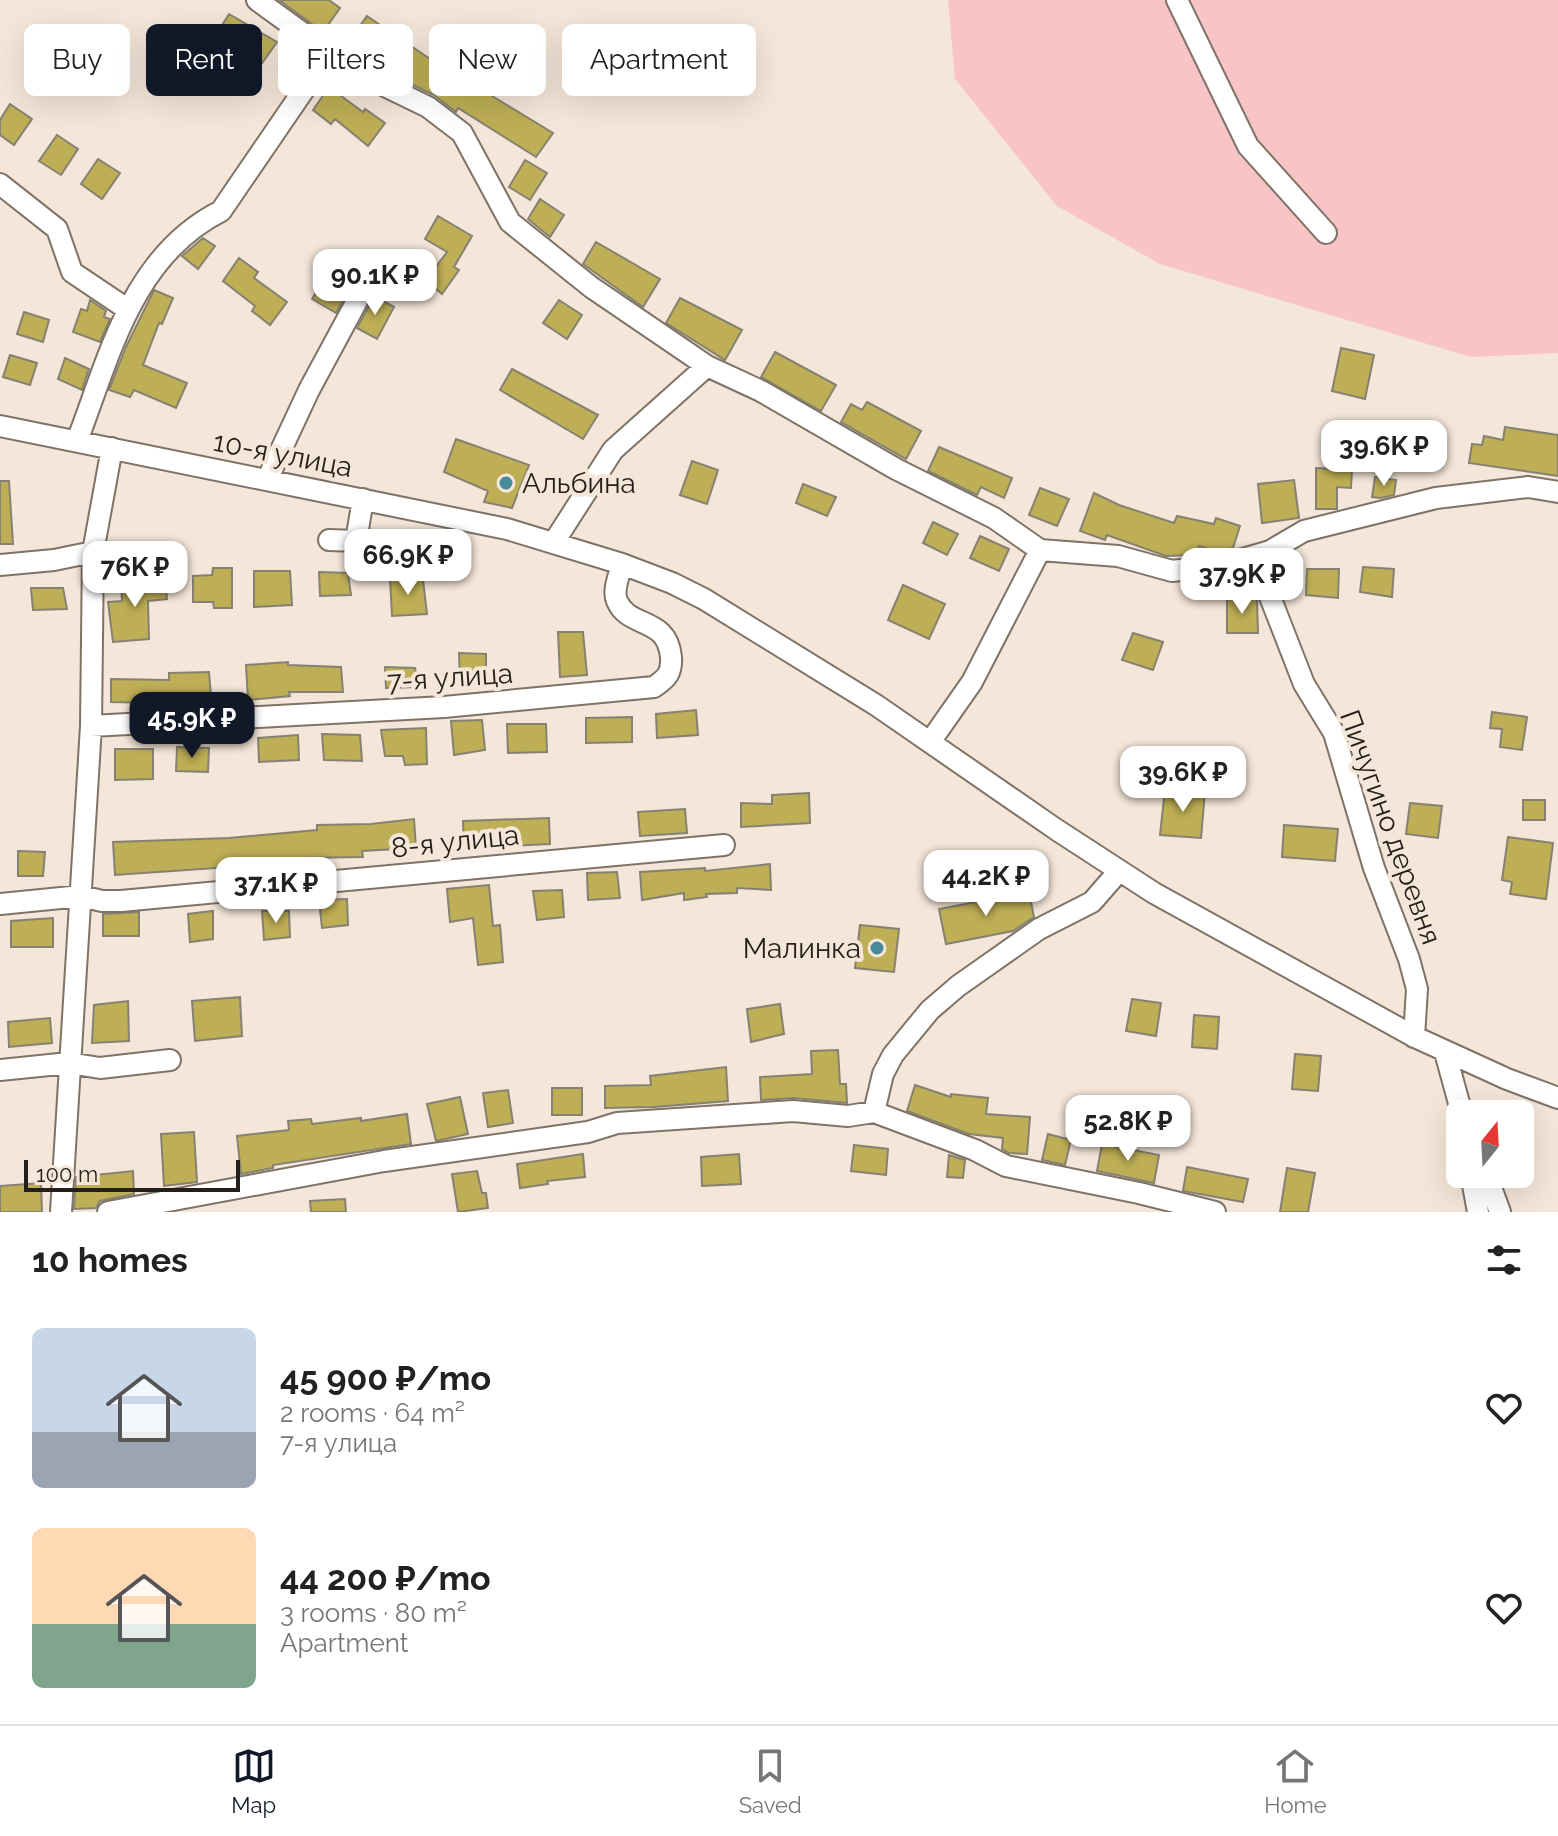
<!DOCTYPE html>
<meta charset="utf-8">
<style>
body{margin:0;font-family:Raleway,sans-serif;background:#f6f6f6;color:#222;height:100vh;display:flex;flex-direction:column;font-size:30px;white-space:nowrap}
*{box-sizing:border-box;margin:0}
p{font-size:26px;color:#767676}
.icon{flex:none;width:44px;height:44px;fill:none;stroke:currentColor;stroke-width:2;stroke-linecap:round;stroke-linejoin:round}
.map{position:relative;height:1212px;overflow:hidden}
.panel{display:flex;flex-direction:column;background:#fff;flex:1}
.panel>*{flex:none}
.hud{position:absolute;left:24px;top:24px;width:800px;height:72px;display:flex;gap:16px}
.needle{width:52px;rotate:18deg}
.tools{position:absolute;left:1446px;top:1100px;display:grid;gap:16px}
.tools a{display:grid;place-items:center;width:88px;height:88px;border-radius:12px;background:#fff;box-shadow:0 8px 32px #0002;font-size:40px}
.scale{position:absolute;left:24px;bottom:20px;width:216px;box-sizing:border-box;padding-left:8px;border:4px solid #241f1a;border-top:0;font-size:22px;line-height:28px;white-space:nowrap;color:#241f1a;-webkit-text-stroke:6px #f4e6d8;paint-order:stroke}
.price{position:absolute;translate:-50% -68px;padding:0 18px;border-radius:16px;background:#fff;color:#222;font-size:26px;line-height:52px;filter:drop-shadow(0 2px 4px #0008)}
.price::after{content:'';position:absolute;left:50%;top:48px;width:24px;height:18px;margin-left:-12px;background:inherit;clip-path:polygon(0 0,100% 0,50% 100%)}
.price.active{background:#111827;color:#fff}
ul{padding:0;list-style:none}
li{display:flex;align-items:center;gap:24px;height:200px;padding:0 32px}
li span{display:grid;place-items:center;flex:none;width:224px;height:160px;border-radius:12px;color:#555}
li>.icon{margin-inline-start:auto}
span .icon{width:96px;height:96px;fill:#fffc;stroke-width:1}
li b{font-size:34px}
h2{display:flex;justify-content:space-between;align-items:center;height:96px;padding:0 32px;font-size:34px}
.pill{padding:0 28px;border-radius:12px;background:#fff;box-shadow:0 8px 32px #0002;font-size:28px;line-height:72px}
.pill.active{background:#111827;color:#fff}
.menu{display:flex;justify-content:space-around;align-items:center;height:112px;border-top:2px solid #e0e0e0;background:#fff;font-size:22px;color:#767676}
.menu a{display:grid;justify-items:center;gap:4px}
.menu .active{color:#111827}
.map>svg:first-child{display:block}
</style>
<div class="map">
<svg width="1558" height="1212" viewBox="0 0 1558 1212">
<rect width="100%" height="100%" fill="#f4e6d8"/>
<path fill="#f8c4c8" d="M948,0H1558V353L1471,357L1160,264L1057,206L955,79Z"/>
<path fill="#beae55" stroke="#858271" stroke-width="2" d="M279,0H329L340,8L323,32Z
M229,14L277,42L258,69L212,41Z
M367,16L477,91L479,88L553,133L536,157L458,108L456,112L434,95L380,69L346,46Z
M329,87L363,112L365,109L385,123L368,146L335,119L331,124L313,110Z
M10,104L32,119L14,145L0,135V120Z
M57,135L78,149L61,175L39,161Z
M98,159L120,173L102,199L81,184Z
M525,160L547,173L530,200L509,187Z
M540,199L564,215L550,237L528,219Z
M438,216L472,236L454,267L459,270L442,294L426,280L447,252L425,239Z
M203,238L215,246L198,269L182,256Z
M596,242L660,279L643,307L583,264Z
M239,258L258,272L254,278L287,302L270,325L252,311L255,306L223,281Z
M325,278L348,292L336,313L312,299Z
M154,290L173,298L162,324L159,323L143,365L187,383L176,408L134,390L130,397L109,390L126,347Z
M368,293L394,307L377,339L357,328L369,306Z
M680,298L742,330L725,360L666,323Z
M90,300L106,311L104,317L110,319L100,342L73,332L81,309L87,311Z
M559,300L582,315L567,339L543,323Z
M24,312L49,320L43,342L17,334Z
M1341,348L1374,355L1365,399L1332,391Z
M775,352L836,385L821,411L761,377Z
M10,355L37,363L30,385L3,377Z
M65,358L89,369L82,390L58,379Z
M512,369L598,415L583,439L500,390Z
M867,402L921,431L906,459L841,422L851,404L862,410Z
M1505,427L1558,435V476L1469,463L1472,444L1482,445L1484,436L1503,440Z
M1443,437L1442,467L1417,468L1418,438Z
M456,439L529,465L512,508L484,502L488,491L444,472Z
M939,447L1012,478L1004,498L981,487L977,495L928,471Z
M692,461L718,470L707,504L680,495Z
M1316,468L1352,470L1351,488L1337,487V509H1316Z
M1375,477L1396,480L1394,495L1381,498L1372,497Z
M1294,480L1299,518L1262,523L1258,484Z
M0,481H9L13,544H0Z
M803,484L836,497L827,516L796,503Z
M1040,488L1069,499L1057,526L1029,515Z
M1094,493L1119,505L1174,523L1177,516L1214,524L1216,518L1240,526L1233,548L1218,552L1199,546L1196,555L1166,556L1107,535L1105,540L1080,531Z
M933,522L958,534L947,555L923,543Z
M980,536L1009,549L999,571L970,558Z
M1363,567L1394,569L1392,597L1360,592Z
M213,568H232V608H214L213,602H193V576L212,575Z
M1307,569H1339L1338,598L1306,595Z
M254,571H290L292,605L254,607Z
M319,572L348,573L351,595L320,596Z
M165,579L167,599L148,601L149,639L113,642L108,602L122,601L121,580Z
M390,579L423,580L427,614L392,616Z
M903,585L945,604L929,639L888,620Z
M31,588H63L67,609L33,610Z
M1227,599H1257L1258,633H1227Z
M558,632H583L587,675L560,677Z
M1133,633L1163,642L1153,670L1122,660Z
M459,653L486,654V680L460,681Z
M288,662V665L341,667L343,692H289L290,696L248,700L246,665Z
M385,667L415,668L419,687L386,688Z
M209,672L211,696L153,698V703L111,702V679L169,680V673Z
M696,710L698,735L657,738L656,714Z
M1492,712L1527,717L1522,750L1500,747L1502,729L1490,728Z
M632,717V742L586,743V718Z
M482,720L485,750L454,755L451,721Z
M507,724H546L547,752L508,753Z
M426,728L427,764L405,765L403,756H385L381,730Z
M322,734L360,735L362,761L324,760Z
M298,735L299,760L259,762L258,738Z
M177,747L209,748L208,772L176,771Z
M115,749H153V779L115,780Z
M1165,789L1205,792L1201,838L1160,835Z
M809,793L810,823L741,827V803L772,804V795Z
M1523,800H1545V820H1523Z
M1410,803L1442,806L1438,838L1406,834Z
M685,809L687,833L640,836L638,812Z
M549,818L550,844L464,848L463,821Z
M414,819L416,848L362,851L363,857L301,858V862L115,875L113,842L229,838L317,830V825L371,824Z
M1284,825L1338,829L1335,861L1282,857Z
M1508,837L1553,843L1546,899L1510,894L1512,882L1502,880Z
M18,851L45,852L43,876H18Z
M770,864L771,890L737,888V893L706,894L707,897L684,900V893L642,900L640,872L705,868V871Z
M617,872L620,898L588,900L587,873Z
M489,885L493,926L500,925L503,962L478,965L473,918L450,922L447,889Z
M562,890L564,917L537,920L533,891Z
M1029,892L1034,917L1013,931L946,944L939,909Z
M347,899L348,925L322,928L319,900Z
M213,911V939L190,942L188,914Z
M262,911H289L290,937L264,940Z
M139,912V936H103V914Z
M53,918V947H11V921Z
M860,925L899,929L894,972L855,968Z
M240,997L242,1036L195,1041L192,1001Z
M1132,999L1161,1003L1156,1036L1126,1031Z
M128,1001L129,1041L92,1043L94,1005Z
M780,1004L784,1034L751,1042L747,1009Z
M1194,1015L1219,1017L1217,1049L1192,1047Z
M50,1018L52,1043L9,1047L8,1022Z
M838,1050L840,1084H846L847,1103L794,1098L761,1100L760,1077L812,1074L811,1051Z
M1295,1054L1321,1056L1318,1091L1292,1089Z
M726,1067L728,1101L654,1107L605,1108V1086L651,1085L650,1076Z
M915,1085L951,1097V1094L988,1098L986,1114L1030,1117L1027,1154L1009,1153L1002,1149L1003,1138L969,1134L907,1111Z
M552,1088H582V1115H552Z
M508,1090L513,1123L488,1127L483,1093Z
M460,1097L468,1134L436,1141L427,1104Z
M407,1114L411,1144L273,1165V1168L241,1174L237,1136L289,1130L288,1121L311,1119L312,1124L361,1118V1121Z
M194,1132L197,1182L164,1186L161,1134Z
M1048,1134L1071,1140L1065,1165L1042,1160Z
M1102,1144L1159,1155L1154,1183L1097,1171Z
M854,1145L888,1149L886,1175L851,1171Z
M583,1154L585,1177L547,1181L548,1184L520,1188L517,1164Z
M739,1154L741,1184L702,1186L701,1157Z
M949,1155L965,1160L963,1178L947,1177Z
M1187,1167L1248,1179L1243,1202L1183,1191Z
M1287,1168L1315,1173L1308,1212H1280Z
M133,1171L134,1194L100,1201L96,1208L74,1209L76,1177Z
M477,1171L482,1193H486L488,1208L458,1212L452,1174Z
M41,1183L42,1212H0V1186Z
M345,1199L346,1212H311L310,1201Z"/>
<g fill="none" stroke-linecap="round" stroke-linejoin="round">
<g stroke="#7f7366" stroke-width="24">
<path id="minor" d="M257,0L356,72L428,107L462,133L510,222L591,287L707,366
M1177,0L1248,146L1326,233
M0,184L57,229L72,272L127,309
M0,426L507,529L622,564L672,583L704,599L876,705L1057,830L1154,893L1415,1037L1507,1079L1558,1098
M77,441C110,355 132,256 221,211L329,53
M267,480L309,390L357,301
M329,540L356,541L363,499
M554,542L613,450L707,366L761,391L896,469L994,518L1040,550L1118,556L1172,571L1222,565L1270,551L1304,531L1436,498L1528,487L1558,492
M1270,551L1265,584L1304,684L1334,733L1374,868L1409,959L1417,989L1414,1037
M0,565L54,560L93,552
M1222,565L1265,584
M91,726L444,707L654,687C667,678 672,673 671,657C667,616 629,629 617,601C612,590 620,574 622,564
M930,742L972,682L1040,550
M0,904L81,896L102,901H121L724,845
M1445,1052L1462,1114
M0,1070L69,1063L100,1068L170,1060
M874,1112L883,1074L893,1055L930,1010L958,986L1039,929L1092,902L1119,871
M1471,1174L1478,1212
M1486,1174L1500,1212
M61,1212L91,726L93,552L112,448
M108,1212L384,1161L588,1132L617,1123L793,1111L848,1116L874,1112L975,1150L1006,1166L1139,1193L1215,1212"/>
</g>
<use href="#minor" stroke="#fff" stroke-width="20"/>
</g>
<g fill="#478a99" stroke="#f4e6d8" stroke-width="3">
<circle cx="506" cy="483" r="8"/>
<circle cx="877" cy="948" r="8"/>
</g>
<g text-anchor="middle" stroke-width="8" stroke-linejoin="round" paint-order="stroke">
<g font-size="28" fill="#241f1a" stroke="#f4e6d8">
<text transform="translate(283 454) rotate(11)" y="10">10-я улица</text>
<text transform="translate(450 677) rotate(-4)" y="10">7-я улица</text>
<text transform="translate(1391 827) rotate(70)" y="10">Пичугино деревня</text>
<text transform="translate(455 841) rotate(-6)" y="10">8-я улица</text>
</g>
<g font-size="28" fill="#241f1a" stroke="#f4e6d8" text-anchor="start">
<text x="522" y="493">Альбина</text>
<text x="861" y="958" text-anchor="end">Малинка</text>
</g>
</g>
</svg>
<div class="tools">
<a><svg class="needle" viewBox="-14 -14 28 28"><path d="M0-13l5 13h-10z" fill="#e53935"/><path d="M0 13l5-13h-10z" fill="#767676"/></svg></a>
</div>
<div class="scale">100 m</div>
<b class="price" style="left:375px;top:317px">90.1K ₽</b>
<b class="price" style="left:1384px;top:488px">39.6K ₽</b>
<b class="price" style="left:408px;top:597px">66.9K ₽</b>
<b class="price" style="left:135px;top:609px">76K ₽</b>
<b class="price" style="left:1242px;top:616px">37.9K ₽</b>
<b class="price active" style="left:192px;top:760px">45.9K ₽</b>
<b class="price" style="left:1183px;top:814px">39.6K ₽</b>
<b class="price" style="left:986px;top:918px">44.2K ₽</b>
<b class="price" style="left:276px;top:925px">37.1K ₽</b>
<b class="price" style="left:1128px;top:1163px">52.8K ₽</b>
<div class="hud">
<a class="pill">Buy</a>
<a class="pill active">Rent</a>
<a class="pill">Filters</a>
<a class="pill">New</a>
<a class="pill">Apartment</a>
</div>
</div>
<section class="panel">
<h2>10 homes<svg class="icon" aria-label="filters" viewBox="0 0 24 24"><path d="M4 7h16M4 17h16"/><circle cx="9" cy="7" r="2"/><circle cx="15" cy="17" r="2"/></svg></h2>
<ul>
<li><span style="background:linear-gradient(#c9d6e8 65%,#9aa5b1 0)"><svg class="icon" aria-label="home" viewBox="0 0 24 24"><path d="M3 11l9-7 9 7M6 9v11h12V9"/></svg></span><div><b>45 900 ₽/mo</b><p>2 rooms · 64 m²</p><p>7-я улица</p></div><svg class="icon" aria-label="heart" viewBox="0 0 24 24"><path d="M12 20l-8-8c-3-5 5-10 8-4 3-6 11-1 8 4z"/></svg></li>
<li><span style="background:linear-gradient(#ffd9b3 60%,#7fa58c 0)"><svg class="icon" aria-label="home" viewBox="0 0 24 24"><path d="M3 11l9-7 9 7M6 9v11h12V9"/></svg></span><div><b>44 200 ₽/mo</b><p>3 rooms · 80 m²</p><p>Apartment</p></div><svg class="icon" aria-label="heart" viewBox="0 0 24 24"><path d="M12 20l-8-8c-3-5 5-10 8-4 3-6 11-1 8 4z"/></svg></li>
</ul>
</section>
<nav class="menu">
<a class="active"><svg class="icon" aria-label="map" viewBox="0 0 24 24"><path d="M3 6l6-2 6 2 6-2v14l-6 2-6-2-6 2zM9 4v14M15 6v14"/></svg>Map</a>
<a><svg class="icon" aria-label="saved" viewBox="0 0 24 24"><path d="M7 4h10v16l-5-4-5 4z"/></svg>Saved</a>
<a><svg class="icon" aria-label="home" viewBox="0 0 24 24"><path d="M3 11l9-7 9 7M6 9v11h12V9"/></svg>Home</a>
</nav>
